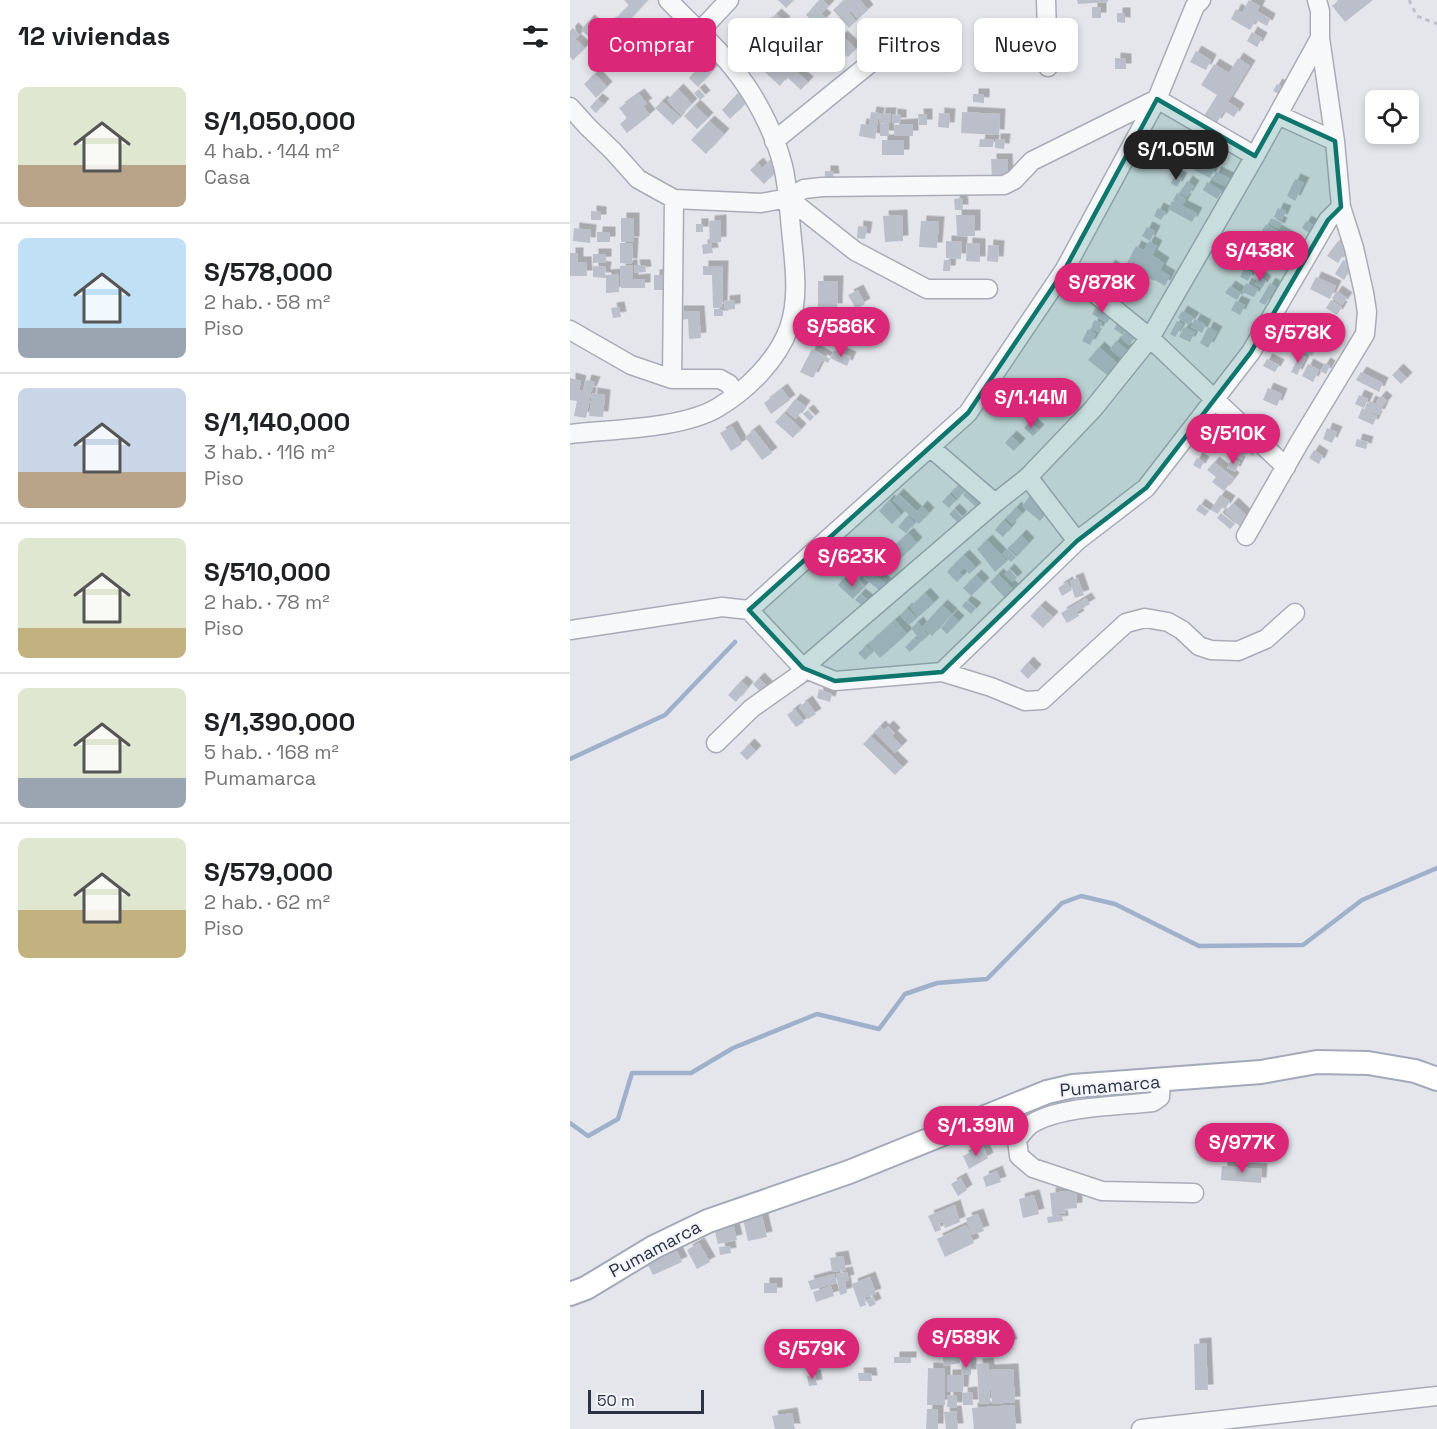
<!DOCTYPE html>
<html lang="es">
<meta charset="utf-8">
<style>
body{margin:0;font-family:"Space Grotesk",sans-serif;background:#f2f2f2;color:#202124;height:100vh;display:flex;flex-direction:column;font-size:22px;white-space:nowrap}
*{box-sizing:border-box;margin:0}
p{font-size:20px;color:#757577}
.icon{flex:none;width:33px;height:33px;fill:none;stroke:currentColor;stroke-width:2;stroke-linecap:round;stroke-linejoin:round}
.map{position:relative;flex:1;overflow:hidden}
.drawer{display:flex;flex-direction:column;background:#fff;width:570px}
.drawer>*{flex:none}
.top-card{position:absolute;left:18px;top:18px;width:570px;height:54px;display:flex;gap:12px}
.controls{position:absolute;left:795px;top:90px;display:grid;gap:12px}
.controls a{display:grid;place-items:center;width:54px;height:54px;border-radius:9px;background:#fff;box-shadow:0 3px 9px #0003;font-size:30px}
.scale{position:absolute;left:18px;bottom:15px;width:116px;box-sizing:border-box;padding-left:6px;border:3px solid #2b3244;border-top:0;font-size:16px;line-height:21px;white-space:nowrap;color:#2b3244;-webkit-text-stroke:4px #f4f5f9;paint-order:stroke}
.price{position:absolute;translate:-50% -51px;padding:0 14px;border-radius:21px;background:#db2777;color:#fff;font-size:20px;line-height:39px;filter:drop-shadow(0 2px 3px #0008)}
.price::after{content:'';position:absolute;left:50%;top:36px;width:18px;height:14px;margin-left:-9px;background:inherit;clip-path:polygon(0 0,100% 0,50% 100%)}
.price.current{background:#222;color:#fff}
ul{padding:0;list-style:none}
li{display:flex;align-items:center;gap:18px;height:150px;padding:0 18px}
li+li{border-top:2px solid #e0e0e0}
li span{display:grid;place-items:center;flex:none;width:168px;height:120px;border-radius:9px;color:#555}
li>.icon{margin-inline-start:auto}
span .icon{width:72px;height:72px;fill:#fffc;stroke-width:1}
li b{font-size:26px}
h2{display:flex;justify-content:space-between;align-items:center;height:72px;padding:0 18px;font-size:26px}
.pill{padding:0 21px;border-radius:9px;background:#fff;box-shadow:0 3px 9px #0003;font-size:21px;line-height:54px}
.pill.current{background:#db2777;color:#fff}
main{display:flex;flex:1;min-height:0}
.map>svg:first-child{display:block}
</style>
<main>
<section class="drawer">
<h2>12 viviendas<svg class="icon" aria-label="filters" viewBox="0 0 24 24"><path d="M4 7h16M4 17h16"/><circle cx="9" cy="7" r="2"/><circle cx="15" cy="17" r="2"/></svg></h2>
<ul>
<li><span style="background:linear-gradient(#dfe7d0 65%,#b9a48a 0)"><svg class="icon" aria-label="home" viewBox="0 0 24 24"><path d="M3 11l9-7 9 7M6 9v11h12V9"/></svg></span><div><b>S/1,050,000</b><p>4 hab. · 144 m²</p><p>Casa</p></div></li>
<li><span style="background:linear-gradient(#bfe0f5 75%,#9aa5b1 0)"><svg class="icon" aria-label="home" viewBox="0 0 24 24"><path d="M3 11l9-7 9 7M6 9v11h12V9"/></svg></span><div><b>S/578,000</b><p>2 hab. · 58 m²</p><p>Piso</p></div></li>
<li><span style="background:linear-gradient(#c9d6e8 70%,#b9a48a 0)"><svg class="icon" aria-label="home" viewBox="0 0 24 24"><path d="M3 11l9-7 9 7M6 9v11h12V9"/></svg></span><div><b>S/1,140,000</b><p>3 hab. · 116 m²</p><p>Piso</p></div></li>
<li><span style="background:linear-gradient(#dfe7d0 75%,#c2b280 0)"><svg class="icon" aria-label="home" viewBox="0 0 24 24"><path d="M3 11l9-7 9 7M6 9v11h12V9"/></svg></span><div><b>S/510,000</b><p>2 hab. · 78 m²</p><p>Piso</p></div></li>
<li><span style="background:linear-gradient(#dfe7d0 75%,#9aa5b1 0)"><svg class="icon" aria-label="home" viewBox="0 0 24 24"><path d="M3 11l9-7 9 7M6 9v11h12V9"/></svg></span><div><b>S/1,390,000</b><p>5 hab. · 168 m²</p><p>Pumamarca</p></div></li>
<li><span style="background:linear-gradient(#dfe7d0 60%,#c2b280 0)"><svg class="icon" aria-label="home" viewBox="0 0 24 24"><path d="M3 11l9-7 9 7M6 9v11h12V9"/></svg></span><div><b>S/579,000</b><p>2 hab. · 62 m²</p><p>Piso</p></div></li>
</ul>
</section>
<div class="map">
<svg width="867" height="1429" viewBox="0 0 867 1429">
<defs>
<filter id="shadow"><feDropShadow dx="5.5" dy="-5.5" stdDeviation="0" flood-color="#0004"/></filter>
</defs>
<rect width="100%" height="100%" fill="#e4e6ec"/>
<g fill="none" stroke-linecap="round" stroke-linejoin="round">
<path stroke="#9fb0cb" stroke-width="4.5" d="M0,759L95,715L165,642
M0,1123L18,1136L48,1119L62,1073H121L163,1048L247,1014L309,1029L335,994L367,983L417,979L492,903L511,896L545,904L629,946L733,945L792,900L867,868"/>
</g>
<path fill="#bbbfc9" filter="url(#shadow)" d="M54,0H78L52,28L44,20L59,5Z
M208,0H222L223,1L216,8Z
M249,0H253L259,6L251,14L256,18L248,26L236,15Z
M274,0H290L298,10L288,19L281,11L279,13L286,21L279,28L263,10Z
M507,0H538V2L508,4Z
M679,0L690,6L687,11L700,19L697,26L686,20L680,30L661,19L666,9L672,13Z
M769,0H803L775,22L762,6Z
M522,7H531V18H522Z
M547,13H555V23L547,22Z
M206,14L215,22L209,28L200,20Z
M19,20L34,32L26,42L11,30Z
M41,22L48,28L43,33L36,27Z
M197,22L208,33L202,40L191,28Z
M3,28L10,35L5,39L15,48L3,60L0,57V31Z
M240,32L248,40L224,64L207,47L220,33L230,43Z
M682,32L692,38L687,47L677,41Z
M185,35L193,43L187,50L190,54L182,61L170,49Z
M272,36L286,49L278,57L264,44Z
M120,42L134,58L126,65L112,49Z
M626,51L641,60L636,70L620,62Z
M110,52L117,59L106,69L100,62Z
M204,52L238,82L231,90L217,77L210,86L186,64L195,54L199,57Z
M137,57L147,66L128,87L119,78Z
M545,58L556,59V69H545Z
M668,58L680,66L658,102L669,109L664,117L654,111L646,124L634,116L647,95L631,85L644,64L659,73Z
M25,74L37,87L26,98L14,84Z
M707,84L715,88L711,95L703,91Z
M108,89L122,104L111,115L97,100Z
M129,89L135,96L130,100L124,93Z
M169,92L178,101L160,119L152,110Z
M69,94L77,104L73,106L80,115L57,133L50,124L57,118L49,108Z
M403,94H414V103L403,102Z
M27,99L34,104L26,113L20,107Z
M92,101L110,117L103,125L85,108Z
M125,105L138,118L127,129L114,116Z
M301,112L309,113L305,139L289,136L291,124L299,125Z
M392,112L430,114L429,135L391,133Z
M310,113H321L320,123H318L319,136H310V124L316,123H309Z
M369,113L380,114L379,128L368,127Z
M322,114L331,115V123H322Z
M348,114H357V125H349Z
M139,121L154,134L136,154L121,140Z
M343,124V136H324V125Z
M410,139L424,140L423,147H409Z
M425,139H435L434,149L425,148Z
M312,140H334V155H312Z
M602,146L616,154L610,164L597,156Z
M421,159H437L438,178H422Z
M200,160L209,169L194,184L180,170L188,163L192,168Z
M626,161L644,170L640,178L622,169Z
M255,171H263L264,179H255Z
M646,172L661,179L657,187L642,180Z
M605,175L612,178L607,187L601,183Z
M725,179L734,183L725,201L717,196Z
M617,181L624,186L617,197L610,193Z
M637,182L652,191L647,199L633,190Z
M607,193L616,199L612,206L603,200Z
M392,198L393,210H385L384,199Z
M602,201L627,213L622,222L598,209Z
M588,208L596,212L591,220L584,216Z
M708,208L716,211L712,220L704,217Z
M21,211L31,212V220H21Z
M332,215L333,241L315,242L313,216Z
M386,215H405V236H387Z
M51,218H64V242H51Z
M703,219L712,223L709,229L700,224Z
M151,220V242L140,243L139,221Z
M351,221L369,222L367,248L349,247Z
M736,221L745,226L741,234L732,228Z
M126,224H133V232H126Z
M696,224L727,242L722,252L713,246L710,251L699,245L695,250L684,244Z
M288,226L297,227L295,239L287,238Z
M577,227L585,231L580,241L572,236Z
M4,228L21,230L20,243L3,241Z
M27,232H40V242H27Z
M376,241L392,242L391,259L376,258Z
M579,241L587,246L582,255L594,263L590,270L600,276L595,286L585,280L584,281L572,275L571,276L555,267L566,246L574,250Z
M768,241L778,248L768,263L757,256Z
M50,243H63L62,264L50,263Z
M141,243L143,253L133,254L132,245Z
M397,243L410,244V262L396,261Z
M418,245L429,246L428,262L417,261Z
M684,248L694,253L689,262L679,257Z
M696,251L704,255L700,263L692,258Z
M0,253H8V262H16L17,276H0Z
M23,254H36V262L23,263Z
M374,260H381L380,271H373Z
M773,260L783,266L774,280L765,274Z
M62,265L63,280L75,279V288H51L50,266Z
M64,265H75L76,272L65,273Z
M540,265L549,272L537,287L528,281Z
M23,266L36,267L35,275L48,274L49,292L36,293V278L23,277Z
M133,266H153L152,308H143L142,275H133Z
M553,268L569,279L554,301L539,291Z
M674,269L682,273L678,281L670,277Z
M84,275H97V290H84Z
M689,277L696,281L692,288L685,284Z
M746,277L766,286L760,299L740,289Z
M248,281H268L267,309L248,308Z
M504,283L512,289L505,298L498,292Z
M676,283L688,289L684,297L672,292Z
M700,283L706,287L695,305L689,302Z
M660,286L671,293L667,300L655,293Z
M288,290L295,304L286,309L278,295Z
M767,291L777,298L772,305L762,298Z
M165,300V309L155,310L154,301Z
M761,300L772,307L767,315L756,308Z
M666,301L675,305L670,315L661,310Z
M527,306L542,315L537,323L522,314Z
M49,307L51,317L43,318L41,308Z
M144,309H153V316H144Z
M108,311H129L131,338L119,339L118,319L108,320Z
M612,311L624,318L619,325L608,318Z
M625,319L636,325L632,333L621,327Z
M524,320L532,323L528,332L521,329Z
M249,321L259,322L258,331H248Z
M607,321L613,324L605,337L600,334Z
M753,321L759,324L754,334L748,330Z
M548,322L557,327L553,335L544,329Z
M614,327L625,332L620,342L609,337Z
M638,327L647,332L638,348L630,343Z
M518,329L526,334L520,345L512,341Z
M557,330L566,336L559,345L551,338Z
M744,331L754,337L749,343L740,337Z
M546,341L557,350L551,358L540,349Z
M739,341L747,346L742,356L734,351Z
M529,347L547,363L537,375L518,360Z
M242,349L260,359L258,363L252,360L243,378L230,372Z
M264,350L281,357L277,366L260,358Z
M730,354L736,357L727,375L721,372Z
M697,359L709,365L705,372L693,366Z
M755,363L760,366L756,374L750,371Z
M738,364L749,370L743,382L732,376Z
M828,369L837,378L831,384L822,375Z
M791,372L813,383L809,392L786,380Z
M0,378L11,381L9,390L21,393L16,418L4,416L7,401L0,400Z
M16,380L25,382L21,392L13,390Z
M698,388L712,394L707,406L693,400Z
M212,389L220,400L201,414L194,403Z
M22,393L35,395L33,417L19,416Z
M468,394L478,402L461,421L451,412Z
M789,395L798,399L794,408L785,404Z
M811,396L817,401L812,407L806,402Z
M225,399L235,406L226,419L216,411Z
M800,401L813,407L809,415L796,409Z
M792,408L807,416L803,425L788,418Z
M238,410L244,417L240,421L233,414Z
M214,413L231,429L223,438L205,422Z
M651,415L671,430L663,440L644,425Z
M460,422L469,430L463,436L454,428Z
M162,426L172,444L161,451L150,433Z
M757,428L767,432L762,443L753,439Z
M184,430L202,453L192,460L175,437Z
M441,436L450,444L444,451L435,443Z
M673,438L688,448L683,456L676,452L671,460L663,455Z
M787,439L798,442L796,449L785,446Z
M744,450L753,456L749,464L739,458Z
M627,458L634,462L630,469L623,465Z
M662,458L670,462L665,472L657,468Z
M644,462L664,478L654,491L642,482L646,477L637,470Z
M390,484L396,490L388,499L381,492Z
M399,489L414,503L408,509L393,495Z
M463,492L481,508L470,521L452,506Z
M328,494L347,512L352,506L359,513L349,524L323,500Z
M379,494L386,500L379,508L372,502Z
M650,495L660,501L655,509L652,507L648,514L641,510Z
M319,500L331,515L322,524L309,511Z
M663,503L683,522L675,531L655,512Z
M630,504L639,511L635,516L626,510Z
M446,507L452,514L442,524L436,518Z
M384,509L392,517L387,522L379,514Z
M651,513L665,524L660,529L647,518Z
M337,516L345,523L336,533L328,527Z
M433,520L441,527L433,537L425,530Z
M338,533L347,543L328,561L319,551Z
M451,535L459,543L448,555L439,548Z
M417,540L437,561L425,572L407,549Z
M437,549L446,557L441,562L432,554Z
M302,553L312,561L303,571L293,563Z
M394,555L406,568L399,574L394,568L390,572L383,565Z
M382,566L393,576L387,582L377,572Z
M439,569L447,578L442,582L434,574Z
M299,570L320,587L314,594L293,577Z
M428,574L445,591L436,599L420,582Z
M406,575L414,583L401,596L393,588Z
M508,578L514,595L505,598L500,581Z
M273,579L281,587L288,579L295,586L283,599L268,585Z
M497,582L502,590L492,596L488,588Z
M355,593L364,603L348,617L340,607Z
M290,594L299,601L294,607L285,600Z
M516,598L520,604L506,612L509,616L497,623L491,613Z
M396,601L406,608L401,614L392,606Z
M372,605L382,614L362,636L352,627Z
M470,606L483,617L473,628L460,616Z
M337,608L347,618L339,625L330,615Z
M382,615L389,621L377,634L371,628Z
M325,620L337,634L310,658L298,644Z
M348,622L358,636L351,642L341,628Z
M345,638L350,642L340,652L335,647Z
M296,646L303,652L295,660L288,653Z
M458,662L466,670L458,679L450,671Z
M189,678L198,687L192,694L183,684Z
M171,681L178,687L166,702L158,695Z
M249,689L262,694L260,702L247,698Z
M237,701L246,714L238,719L229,707Z
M225,709L234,722L226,727L217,715Z
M310,726L314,730L318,726L325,733L322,736L332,746L325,753L304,732Z
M301,736L333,767L325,775L293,744Z
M179,744L186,751L177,760L170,753Z
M413,1146L418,1158L399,1169L393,1156Z
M652,1166L692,1169L691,1183L651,1180Z
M427,1171L431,1182L416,1187L413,1177Z
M391,1178L397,1190L388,1196L381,1184Z
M506,1190L507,1208L495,1209L496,1213L482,1215L480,1193Z
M464,1195L469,1214L453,1218L449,1199Z
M385,1205L390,1222L375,1228L373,1222L369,1223L371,1230L365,1232L358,1216Z
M408,1214L414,1231L401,1235L396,1218Z
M192,1215L197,1237L178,1241L173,1219Z
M492,1215L493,1221L478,1223L477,1217Z
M163,1223L167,1240L148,1244L144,1228Z
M396,1225L404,1243L375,1257L367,1239Z
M129,1243L140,1262L127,1269L117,1250Z
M104,1245L112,1262L83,1275L75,1259Z
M160,1246L161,1253L150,1255L149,1247Z
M273,1256L276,1270L262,1272L260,1258Z
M277,1272L279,1280L275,1281L277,1293L270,1295L266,1274Z
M264,1274L267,1283L241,1290L238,1281Z
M300,1277L306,1294L294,1298L296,1305L290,1307L282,1284Z
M194,1283H207V1293H194Z
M261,1286L264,1296L246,1302L243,1292Z
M303,1297L306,1304L300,1307L296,1300Z
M438,1335L442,1344L433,1348L429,1339Z
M636,1343L638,1390H625L624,1344Z
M395,1350L396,1361L391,1362L389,1351Z
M388,1351L390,1363L374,1366L372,1354Z
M324,1357H341V1363H324Z
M392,1363H401V1375L391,1374Z
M418,1363L419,1370L443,1369L445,1402L422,1404L420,1378V1403L409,1404L407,1364Z
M358,1368L375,1369V1405H357Z
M288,1373H301L302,1381H289Z
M245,1375L247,1385L239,1386L237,1376Z
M377,1375H394L393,1392H377Z
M402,1392L403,1405H393L392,1393Z
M378,1395L387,1396V1408L377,1407Z
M444,1405L446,1429H404L402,1408Z
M357,1409H368V1429H356Z
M386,1411L388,1429H376L374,1412Z
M222,1413L225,1429H205L202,1416Z"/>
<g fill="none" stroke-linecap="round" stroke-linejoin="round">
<g stroke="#a9acb6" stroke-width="21">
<path id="minor" d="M476,0L478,67
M129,32L159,0
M0,107L18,127L43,151L68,179L104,199L191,203L218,198L234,189L252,187L434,185L444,180L462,161L587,99L685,156
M708,115L765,141
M204,141L340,31
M218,198L285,251L357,289H418
M495,269L580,338L716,467
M0,330L61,365L102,379H150L159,384L166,395
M102,379L104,199
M0,434C42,429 111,429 147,408C176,391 207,361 219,328C230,296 224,262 221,229C219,209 218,187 213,166C206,138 191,107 175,84C154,53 124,27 98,0
M361,448L425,503
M676,536L729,443L795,334L797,312L794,293L784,248L771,207L765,141L750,38
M507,541L576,488L681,352L758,220L771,207
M179,610L398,413L495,269L587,99L625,6L631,0
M0,630L152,607L179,610L233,668L265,681L372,672L507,541L458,477
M372,672L421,687L455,701L472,700L556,623L575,618L598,622L612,630L629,646L641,650L668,651L696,639L725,613
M146,743L182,708L229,675L233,668L425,503L458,477L523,409L580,338L685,156L750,38V11L747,0
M591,1081L590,1097L583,1102C550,1106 487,1106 460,1125C455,1129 451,1135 447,1139L449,1156L463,1168L532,1191L624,1193
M571,1429L867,1396"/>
</g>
<g stroke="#a3a9b8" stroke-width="26">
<path id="major" d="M0,1294L16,1288L84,1247L138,1221L279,1172L477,1092L503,1086L691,1072L747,1062L798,1063L845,1071L867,1079"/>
</g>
<path stroke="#bec1c7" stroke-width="3" stroke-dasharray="4.5 4.5" stroke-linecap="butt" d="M839,0L847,16L867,24"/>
<use href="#minor" stroke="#f7f8fa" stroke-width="18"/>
<use href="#major" stroke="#fff" stroke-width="22"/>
</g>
<path fill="#0f766e" fill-opacity="0.2" stroke="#0f766e" stroke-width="4.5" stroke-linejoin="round" d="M587,99L685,156L708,115L765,141L771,207L758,220L681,352L576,488L507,541L372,672L265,681L233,668L179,610L398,413L495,269Z"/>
<g text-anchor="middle" stroke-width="4.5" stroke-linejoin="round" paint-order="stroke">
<g font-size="18" fill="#2b3244" stroke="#f4f5f9">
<text transform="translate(540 1086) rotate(-5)" y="6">Pumamarca</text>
<text transform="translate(85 1249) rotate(-28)" y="6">Pumamarca</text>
</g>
</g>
</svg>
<div class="controls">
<a><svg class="icon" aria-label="locate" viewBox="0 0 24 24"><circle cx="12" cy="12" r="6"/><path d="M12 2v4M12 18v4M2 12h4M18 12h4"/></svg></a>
</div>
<div class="scale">50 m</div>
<b class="price current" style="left:606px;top:181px">S/1.05M</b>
<b class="price" style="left:690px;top:282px">S/438K</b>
<b class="price" style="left:532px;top:314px">S/878K</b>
<b class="price" style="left:271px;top:358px">S/586K</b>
<b class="price" style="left:728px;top:364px">S/578K</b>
<b class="price" style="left:461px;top:429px">S/1.14M</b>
<b class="price" style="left:663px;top:465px">S/510K</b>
<b class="price" style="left:282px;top:588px">S/623K</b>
<b class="price" style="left:406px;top:1157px">S/1.39M</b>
<b class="price" style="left:672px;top:1174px">S/977K</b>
<b class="price" style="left:396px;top:1369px">S/589K</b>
<b class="price" style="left:242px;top:1380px">S/579K</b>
<div class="top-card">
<a class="pill current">Comprar</a>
<a class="pill">Alquilar</a>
<a class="pill">Filtros</a>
<a class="pill">Nuevo</a>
</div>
</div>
</main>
